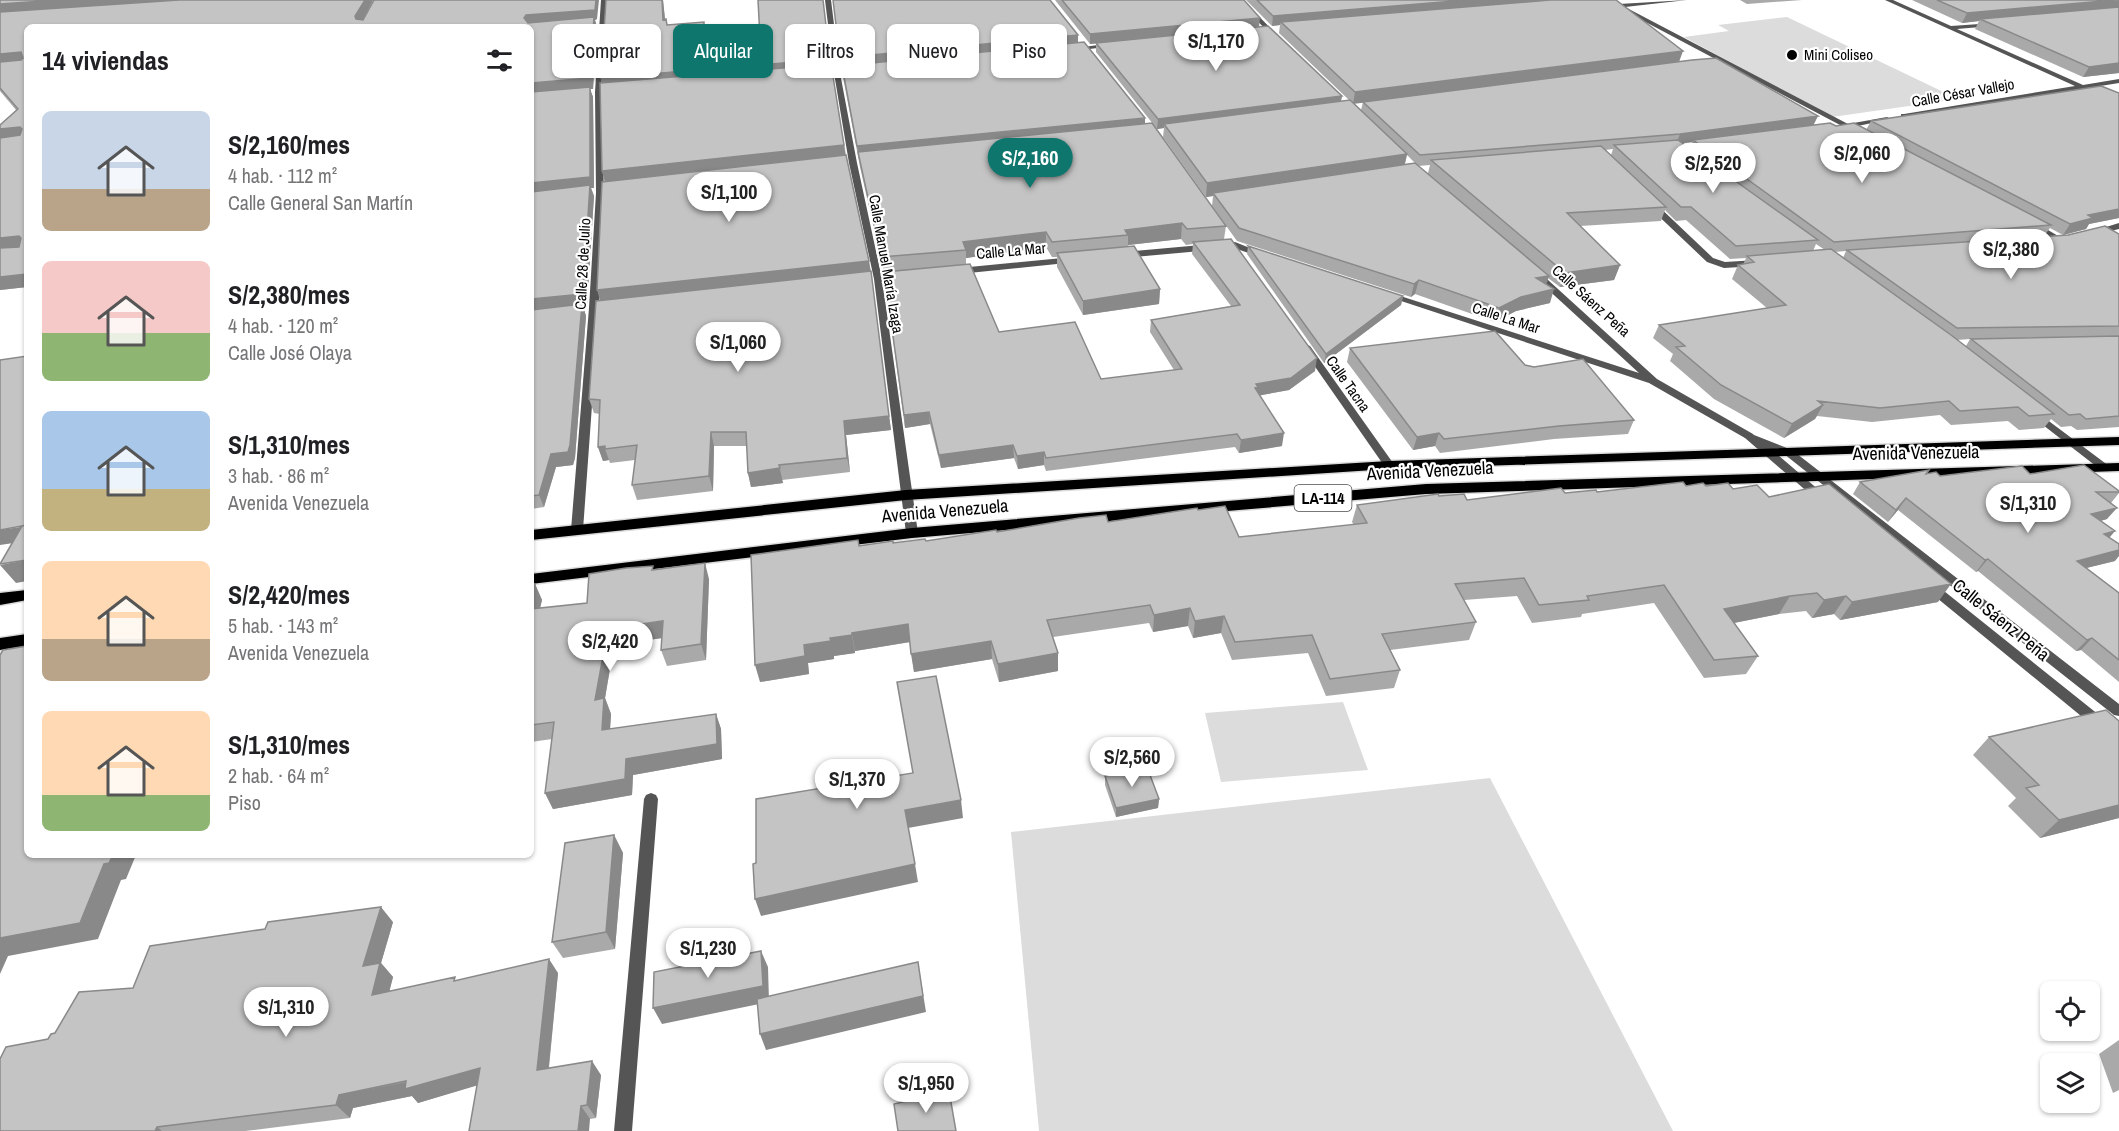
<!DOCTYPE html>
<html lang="es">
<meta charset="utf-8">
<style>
body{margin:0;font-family:"Archivo Narrow",sans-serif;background:#f6f6f6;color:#202124;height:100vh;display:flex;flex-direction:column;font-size:22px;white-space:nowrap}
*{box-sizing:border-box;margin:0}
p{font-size:20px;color:#757577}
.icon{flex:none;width:33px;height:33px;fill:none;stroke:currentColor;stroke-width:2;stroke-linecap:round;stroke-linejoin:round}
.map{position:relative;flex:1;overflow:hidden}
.side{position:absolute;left:24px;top:24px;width:510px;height:834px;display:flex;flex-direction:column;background:#fff;border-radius:9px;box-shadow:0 2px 4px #0004}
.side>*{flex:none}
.guide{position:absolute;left:552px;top:24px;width:570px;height:54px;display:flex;gap:12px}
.buttons{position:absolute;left:2040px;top:981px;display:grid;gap:12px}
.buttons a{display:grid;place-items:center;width:60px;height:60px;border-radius:9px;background:#fff;box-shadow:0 2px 4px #0004;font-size:30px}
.price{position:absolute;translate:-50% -51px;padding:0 14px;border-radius:21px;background:#fff;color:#222;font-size:20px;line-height:39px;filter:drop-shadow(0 2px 3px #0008)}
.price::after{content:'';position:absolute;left:50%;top:36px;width:18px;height:14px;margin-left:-9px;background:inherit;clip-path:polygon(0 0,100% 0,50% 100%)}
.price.selected{background:#0f766e;color:#fff}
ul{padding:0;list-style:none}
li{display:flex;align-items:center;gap:18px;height:150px;padding:0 18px}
li span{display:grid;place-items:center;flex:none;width:168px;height:120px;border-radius:9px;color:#555}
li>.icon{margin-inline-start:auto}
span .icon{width:72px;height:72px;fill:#fffc;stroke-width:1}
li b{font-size:26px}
h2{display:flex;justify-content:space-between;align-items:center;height:72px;padding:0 18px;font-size:26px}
.chip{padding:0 21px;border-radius:9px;background:#fff;box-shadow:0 2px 4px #0004;font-size:21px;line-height:54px}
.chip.selected{background:#0f766e;color:#fff}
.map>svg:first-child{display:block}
</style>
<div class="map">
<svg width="2119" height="1131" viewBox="0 0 2119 1131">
<rect width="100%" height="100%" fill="#fff"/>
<path fill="#dcdcdc" d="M1787,17L1958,99L1832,117L1684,37L1729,31L1718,25Z
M1343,702L1368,770L1221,782L1205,713Z
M1490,778L1673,1131H1039L1011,832Z"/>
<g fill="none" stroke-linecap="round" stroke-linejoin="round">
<g stroke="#dbdbdb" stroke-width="3">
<path id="primary" d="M2119,437V445L1389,469L906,500L531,540V530L906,490L1389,461Z
M2119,463V471L1426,494L912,538L531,584V574L912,528L1426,484Z
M27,590V600L0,605V593Z
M27,634V646L0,650V638Z"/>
</g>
<path fill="#555" fill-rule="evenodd" d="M1237,0H1243L1277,35V37H1273Z
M1604,0H1611L1619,4L1687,0L1625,7L1848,124L1887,117L1891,119L1853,127L1850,130L1839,129L1840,125Z
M1885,0H1893L1951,26L1994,23L1992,26L1957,29L2083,85L2119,79V83L1901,118V114H1904L2075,86Z
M1112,43L1115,45L1114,46L1073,51L1070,49Z
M1648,202H1654L1713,258L1725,262L1757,260L1761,263L1757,266L1724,268L1707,262L1648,206Z
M2030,223H2036L2065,240L2058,242L2030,227Z
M2119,223V229L2094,235L2090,232Z
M1235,242L1267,255L1263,258L1234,248L1123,258L1119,255L1123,252Z
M1073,257L1076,258V262L959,274L955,271L959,268Z
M1534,269L1537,270L1657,379L1753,434L1754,436L1753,438H1745L1649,383L1383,295L1388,292L1391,293L1639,373L1531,274L1530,272Z
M1307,345L1310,346L1393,463L1394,465L1393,467H1385L1302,348Z
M2034,410L2109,466L2110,468L2109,470H2101L2030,415L2029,413L2030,411Z
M651,793L656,795L658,799L632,1131H614L644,799L646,795Z"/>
<path fill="#555" fill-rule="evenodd" d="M601,0H607L601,92L604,193L599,308L583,530L577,534L571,530L589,308L596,193L595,92Z
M825,0H831L840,73L857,163L882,279L918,533L912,537L906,533L874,279L849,163L834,73Z
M1749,433L1792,450L2119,704V716L2114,715L1784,454L1771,449L1827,497L1825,500H1817L1745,438L1744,436L1745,434Z
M1930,582L1934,583L2119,731V745L2114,743L1926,589L1924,586Z"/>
<use href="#primary" fill="#000" fill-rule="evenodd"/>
</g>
<path fill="#a9a9a9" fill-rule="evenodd" d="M0,0H373L363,20L597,19L595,20L597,27L593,89H590L593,97L594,188H591L594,196L587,306H583L586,316L575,458L573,465L556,467L544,507L531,509V27H27V287L0,290V125L16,110L0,91Z
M606,0H663L665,19L668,25L705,32L706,45L755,41L823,0L831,64L846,155L871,271L891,430L846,435L850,472L782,480L783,483L751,487L748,473L747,446H714L713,491L637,500L632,485L635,460L610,463L609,460L603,461L598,447L600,414L594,413L589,399L600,301L605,182L602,171V82Z
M833,0L1078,35V42L1145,124L1226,226L1224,239L1315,371L1289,390L1260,395L1282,446L1239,453L1235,447L1046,471L1044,465L1018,469L1014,458L941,468L930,424L905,428L884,273L860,167L843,77ZM1181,239L1186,245L1193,244L1192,254L1231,306L1151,320L1150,332L1174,370L1101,379L999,332L966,264V258L1046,247L1052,257H1057V267L1083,315L1159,304L1160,289L1128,245Z
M1055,0H1244L1259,27L1342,96L1341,101L1349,100L1279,33L1280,25L1272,26L1246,0H1616L1680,62L1814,125L1836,126L1866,130L1871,121L2119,93V218L2089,224L2086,229L2063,235L2050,228L2044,236L2119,234V427L2077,430L2071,426L2061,427L2051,419L2044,428L2019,430L2008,421L1951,425L1940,415L1872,422L1817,416L1815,419L1784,438L1714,399L1670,361L1673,354L1653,338L1659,325L1767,308L1732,279L1738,265H1743L1746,258L1730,259L1686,220L1676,221L1665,210L1661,221L1580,226L1620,265L1614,280L1560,287L1548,278L1546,284L1550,303L1516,311L1495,322L1415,294L1411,297L1237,241L1212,206L1213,196L1206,197L1163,137L1164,128L1157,129L1096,52V43L1090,44ZM1363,102L1361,110L1354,103ZM1692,142L1690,148L1682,143ZM1613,149L1611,155L1605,150ZM1407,155L1415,163L1405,164ZM1430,165L1428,173L1418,166ZM1816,244L1825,250L1813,251ZM1846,251L1843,258L1835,252ZM1970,339L1966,346L1957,340Z
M1740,0H1802L1747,4Z
M1912,0H2119V73L2083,77L1975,29L1979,21L1962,23Z
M1248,246L1403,296L1401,305L1324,363L1247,254Z
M1350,348L1525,365L1634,420L1628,434L1554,439L1440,453L1435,446L1413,450L1347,362Z
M1926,474L1940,476L2030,474L2119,491V493L2111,503L2107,519L2101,521L2109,538L2115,561L2086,568L2119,593V682L2081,650L2076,651L1978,571L1976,572L1898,510L1888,522L1853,494L1860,482Z
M1686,486L1733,489L1769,497L1938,602L1840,620L1834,614L1812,618L1806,611L1779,614L1734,623L1758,656L1746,674L1704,678L1654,603L1582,614L1581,617L1532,623L1517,596L1464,600L1476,622L1469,640L1390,650L1400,670L1394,688L1326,696L1308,653L1232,660L1221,633L1193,638L1188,626L1153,632L1149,623L1053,637L1058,671L999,682L992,659L914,672L910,642L855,651V653L834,656V659L808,663L809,674L760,682L859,546L926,541L997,532L1108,522L1198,510L1239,537L1354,525L1352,522L1357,505L1439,496L1467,500Z
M654,569L709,579L706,660L667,666L661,650L662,638L614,645L605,698L611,714L610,729L716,714L721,729L722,759L633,775L632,795L553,809L545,793L552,739L531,742V584H535L542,600L540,608L587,603Z
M2119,721V818L2040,838L2008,806L2016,798L1973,755L1989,737Z
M1105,776L1159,799L1158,808L1116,817L1105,785Z
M614,835L623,853L615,949L563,958L552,942Z
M393,922L381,963L393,977L389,991L457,980L558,973L549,1068L601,1075L596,1118L590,1119L477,1085L418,1103L412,1096L353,1108L350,1118L245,1131H0L48,1039L55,1033L133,988Z
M2119,1040V1090L2113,1093L2099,1054Z"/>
<path fill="#898989" d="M58,0H199L0,14V4Z
M365,0H373L359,27L355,16Z
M596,0H599L597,19L595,20L597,27L593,89H590L593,97L594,188H591L594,196L587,306H583L586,316L575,458L573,465L556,467L544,507L539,495L531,312V83L529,25L524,18L526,15Z
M662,0H663L666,29L663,20Z
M823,0L831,69L604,88L601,78L830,59Z
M1467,0H1576L1281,22L1280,25L1272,26L1273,16Z
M2119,0V8L1980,19L1979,21L1962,23L1967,13Z
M1260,18L1259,27L1090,44V34Z
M704,22L705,32L706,55L703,45Z
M1078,35V45L842,68L840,58Z
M1683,51L1679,62L1353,104L1355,92Z
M21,52L27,62L0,64V54Z
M2119,63V73L2083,77L2089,67Z
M1342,96L1340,105L1164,124V128L1157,129L1158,119Z
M1818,116L1813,126L1693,140L1692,142L1676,144L1680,134Z
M1145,118V129L858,152L859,158L857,146Z
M20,127L27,138H0V129Z
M844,145L846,160L606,186L602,171Z
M1407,154L1404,167L1213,193V196L1206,197L1207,183Z
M2119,209V218L2089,224L2086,229L2063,235L2070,224L2088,215Z
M1182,223L1181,239L1128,245V235L1125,230Z
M1046,232V247L966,258V250L963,242Z
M19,236L27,248L0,251V238Z
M869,261L871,275L601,304L597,290Z
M1620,265L1614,280L1560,287L1565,273Z
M27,274V287L0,290V277Z
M1549,276L1545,289L1536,278Z
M1419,280L1415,294L1411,297L1414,284Z
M1160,289L1159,304L1083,315V301Z
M1554,289L1550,303L1516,311L1495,322L1499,308L1521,297Z
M1403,296L1401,305L1324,363L1326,354Z
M1317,358L1315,371L1289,390L1257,396L1253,400L1256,384Z
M1823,405L1815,419L1784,438L1792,424Z
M929,412L930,424L905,428L904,415Z
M889,416L891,430L846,435L850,472L847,458L844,421Z
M711,432L714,446L713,491L709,476Z
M1284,433L1282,446L1239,453L1241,440Z
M1439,433L1435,446L1413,450L1417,437Z
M1013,445L1014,458L941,468L939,455Z
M605,446V449L609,460L603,461L598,447Z
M1044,452V465L1018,469L1017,456Z
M779,465L783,483L751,487L748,473Z
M1906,498L1898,510L1888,522L1896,510Z
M2117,508L2107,519L2081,526L2091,514Z
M27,526V541L0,545V530Z
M2115,531L2105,543L2104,534Z
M2119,550V556L2115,561L2066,573L2077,561Z
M1988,559L1978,571L1976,572L1985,560Z
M27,560V581L16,583L0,565Z
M705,563L709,579L706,660L701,644Z
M535,584L542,600L536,625L531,614V600Z
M1951,584L1938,602L1840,620L1852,602Z
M1790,596L1779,614L1713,627L1724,609Z
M1846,596L1834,614L1812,618L1824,600Z
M1190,608L1188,626L1153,632L1154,615Z
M1224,616L1221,633L1193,638L1195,621Z
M663,621L669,637L614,645L605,698L611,714L609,746L602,730L595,700L608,629Z
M908,624L910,642L855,651L852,633Z
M852,635L855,653L834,656V659L808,663L809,674L760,682L755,665L804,645L830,638Z
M2092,638L2081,650L2076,651L2087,640Z
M991,641L992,659L914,672L911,654Z
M1058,653V671L999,682L998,664Z
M716,714L721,729L722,759L633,775L632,795L553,809L545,793L626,759Z
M1159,799L1158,808L1116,817V808Z
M961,800L963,818L908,828L905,810Z
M2119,805V818L2040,838L2059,820Z
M614,835L623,853L615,949L606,932Z
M113,855H136L126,879L121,880L98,939L8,956L0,974V938L104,864Z
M915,864L918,882L761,916L755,899Z
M381,907L393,922L381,963L393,977L385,1009L372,995L363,966Z
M761,951L768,967L769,1002L662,1024L653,1008Z
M549,959L558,973L547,1084L537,1070Z
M918,962L926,1012L766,1050L760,1034Z
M592,1061L601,1075L596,1118L587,1105Z
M480,1068L492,1081L418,1103L412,1096L353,1108L350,1118L336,1105L339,1095Z
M581,1106L590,1119L589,1131H578Z
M157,1127L162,1131H155Z"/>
<path fill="#c4c4c4" stroke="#898989" stroke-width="1.5" d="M0,0H58L0,4Z
M179,0H365L355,16L356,19L363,20L374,0H596L595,10L526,15L524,18L528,23L594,17L590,78L531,83V27H27V274L0,277V248L19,247L21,238L19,236L0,238V138L20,135L22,129L20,127L0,129V125L18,109L0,88V62L21,60L23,58L21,52L0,54V12Z
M606,0H662L663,20L666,19L667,25L704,22L703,45L755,41V38H760L758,0H823L830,59L601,78Z
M833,0H1050L1078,35L840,58Z
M1062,0H1244L1260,18L1090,34Z
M1257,0H1467L1273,16Z
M1550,0H1616L1683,51L1355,92L1281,22Z
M1937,0H2115L1967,13Z
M2119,7V63L2089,67L1980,19Z
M1268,26L1342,96L1158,119L1096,43Z
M1084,42L1145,118L857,146L842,66Z
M1716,58L1818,116L1680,134L1420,155L1363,102L1692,60Z
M831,64L844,145L602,171L600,83Z
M2101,86L2119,93V209L2088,215L2093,218L2070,224L1871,121Z
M590,87V177L531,183V92Z
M1350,100L1407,154L1207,183L1164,124Z
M1152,123L1226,226L1187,229L1182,223L1125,230L1128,235L1052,242L1046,232L963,242L966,250L881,257L858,152Z
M1830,123L1836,126L1854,123L2051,225L1834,242L1693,140Z
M1678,140L1818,240L1736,246L1691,207H1681L1614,145Z
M1601,146L1666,207L1567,213L1620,265L1565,273L1431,160Z
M846,155L869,261L597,290L602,182Z
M1415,163L1549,276L1536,278L1554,289L1521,297L1499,308L1419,280L1414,284L1239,228L1213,193Z
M590,185L583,294L531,299V192Z
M2105,226L2119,234V326L1957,328L1847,250L2068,235Z
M1231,239L1317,358L1291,378L1256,384L1258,387L1255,388L1284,433L1241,440L1237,434L1046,458L1044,452L1017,456L1013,445L939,455L929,412L904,415L884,272L970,264L999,332L1075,322L1101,379L1182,369L1151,320L1240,305L1193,242Z
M1134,246L1160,289L1083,301L1057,253Z
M1248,246L1403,296L1326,354Z
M1831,249L1951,335L2054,414L2029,416L2018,407L1960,411L1949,401L1880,408L1818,401L1823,405L1792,424L1721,385L1676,347L1685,346L1659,325L1786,305L1738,265L1754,262L1747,256Z
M871,271L889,416L844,421L847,458L779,465L780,468L748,473L746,432H711L709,476L632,485L637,445L605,449V446L598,447L600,400L589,399L596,301Z
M582,304L570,445L568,452L551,454L539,495L531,496V310Z
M1495,331L1525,365L1534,367L1583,359L1634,420L1559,426L1444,439L1439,433L1417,437L1350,348Z
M2119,336V416L2086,419L2080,414L2069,415L1971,339Z
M27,356V525L0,530V360Z
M2084,465L2119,491V492H2096L2117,508L2091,514L2115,531L2104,534L2119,544V550L2077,561L2119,593V660L2092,638L2087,640L1988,559L1985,560L1906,498L1896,510L1860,482L1929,470L1926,474L1936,472L1940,476L2022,466L2030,474Z
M1683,482L1686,486L1703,483L1706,486L1728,483L1733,489L1757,485L1769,497L1829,484L1951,584L1852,602L1846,596L1824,600L1817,593L1790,596L1724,609L1758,656L1714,660L1664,585L1587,596L1589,600L1539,605L1524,578L1455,584L1476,622L1382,634L1400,670L1330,679L1312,635L1235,642L1224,616L1195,621L1190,608L1154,615L1150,605L1047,620L1058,653L998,664L991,641L911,654L908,624L852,633V635L830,638L831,641L804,645L805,656L755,665L751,555L858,540L859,546L893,541V543L925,539L926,541L996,530L997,532L1079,518L1106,515L1108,522L1197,508L1198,510L1225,506L1239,537L1367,523L1357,505L1438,494L1439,496L1464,494L1467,500L1561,488L1565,493L1596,490L1597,492Z
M27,525V560L0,564L22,526Z
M705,563L701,644L661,650L663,621L608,629L595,700L604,698L602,730L716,714L717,744L626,759L625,779L545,793L554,722L531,725V609L587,603L589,574L626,568L653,566L652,570Z
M531,584H535L531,600Z
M27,646V855H113L109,863L104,864L80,923L0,938V655L3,650Z
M936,676L961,800L905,810L915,864L755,899L753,864L756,863V799L913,773L897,682Z
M2106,710L2119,721V805L2059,820L2026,788L2039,785L1989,737Z
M1147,767L1159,799L1116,808L1105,776Z
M614,835L606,932L552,942L565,843Z
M381,907L363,966L380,963L372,995L455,977L454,981L549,959L537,1070L592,1061L587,1105L581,1106L578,1131H469L480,1068L405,1089L406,1081L339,1095L336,1105L157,1127L155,1131H0V1059L6,1047L48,1039L51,1034L55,1033L79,992L133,988L150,946L265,929L268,922Z
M761,951L763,986L653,1008L654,972Z
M918,962L923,996L760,1034L757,999Z
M949,1091L956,1131H898L894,1104Z"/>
<circle fill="#000" stroke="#fff" stroke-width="2" cx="1792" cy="55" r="6"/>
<g text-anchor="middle" stroke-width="4.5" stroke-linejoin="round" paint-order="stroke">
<g font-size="15" fill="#000" stroke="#fff" text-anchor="start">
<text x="1804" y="60">Mini Coliseo</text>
</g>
<g font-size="15" fill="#000" stroke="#fff">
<text transform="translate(1963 93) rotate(-10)" y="5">Calle César Vallejo</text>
<text transform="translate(1011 251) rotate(-5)" y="5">Calle La Mar</text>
<text transform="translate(583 264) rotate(-87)" y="5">Calle 28 de Julio</text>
<text transform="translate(886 264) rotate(80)" y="5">Calle Manuel María Izaga</text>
<text transform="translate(1591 301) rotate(42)" y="5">Calle Sáenz Peña</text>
<text transform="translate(1506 318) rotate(18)" y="5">Calle La Mar</text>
<text transform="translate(1348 384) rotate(55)" y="5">Calle Tacna</text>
</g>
<rect fill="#fff" stroke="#4c4c4c" stroke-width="1.5" x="1294.5" y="485" width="57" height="26" rx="4.5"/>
<g font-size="16" font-weight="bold" fill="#000">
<text x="1323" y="504">LA-114</text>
</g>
<g font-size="18" fill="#000" stroke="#fff">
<text transform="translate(1916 453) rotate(-1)" y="6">Avenida Venezuela</text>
<text transform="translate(1430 471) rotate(-3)" y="6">Avenida Venezuela</text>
<text transform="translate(945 511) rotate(-5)" y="6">Avenida Venezuela</text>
<text transform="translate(2001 620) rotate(39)" y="6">Calle Sáenz Peña</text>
</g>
</g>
</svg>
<div class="buttons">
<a><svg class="icon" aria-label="locate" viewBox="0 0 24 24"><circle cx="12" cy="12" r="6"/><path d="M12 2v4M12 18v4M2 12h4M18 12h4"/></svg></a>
<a><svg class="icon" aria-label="layers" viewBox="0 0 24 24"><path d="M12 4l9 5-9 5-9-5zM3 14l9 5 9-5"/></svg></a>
</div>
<b class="price" style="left:1216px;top:72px">S/1,170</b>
<b class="price" style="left:1862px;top:184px">S/2,060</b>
<b class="price selected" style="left:1030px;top:189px">S/2,160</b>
<b class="price" style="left:1713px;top:194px">S/2,520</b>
<b class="price" style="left:729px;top:223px">S/1,100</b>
<b class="price" style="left:2011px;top:280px">S/2,380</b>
<b class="price" style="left:738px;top:373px">S/1,060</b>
<b class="price" style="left:2028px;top:534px">S/1,310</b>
<b class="price" style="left:610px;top:672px">S/2,420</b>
<b class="price" style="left:1132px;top:788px">S/2,560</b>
<b class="price" style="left:857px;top:810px">S/1,370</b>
<b class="price" style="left:708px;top:979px">S/1,230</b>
<b class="price" style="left:286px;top:1038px">S/1,310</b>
<b class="price" style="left:926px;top:1114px">S/1,950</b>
<div class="guide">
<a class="chip">Comprar</a>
<a class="chip selected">Alquilar</a>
<a class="chip">Filtros</a>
<a class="chip">Nuevo</a>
<a class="chip">Piso</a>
</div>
<section class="side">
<h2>14 viviendas<svg class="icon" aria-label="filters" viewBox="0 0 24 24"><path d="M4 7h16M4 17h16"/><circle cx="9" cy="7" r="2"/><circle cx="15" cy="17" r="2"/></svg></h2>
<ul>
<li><span style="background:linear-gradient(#c9d6e8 65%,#b9a48a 0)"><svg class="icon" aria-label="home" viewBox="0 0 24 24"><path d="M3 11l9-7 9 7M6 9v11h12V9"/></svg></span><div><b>S/2,160/mes</b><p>4 hab. · 112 m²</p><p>Calle General San Martín</p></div></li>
<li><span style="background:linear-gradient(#f6c9c9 60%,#8fb573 0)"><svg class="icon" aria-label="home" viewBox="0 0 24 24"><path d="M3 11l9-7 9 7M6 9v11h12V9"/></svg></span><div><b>S/2,380/mes</b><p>4 hab. · 120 m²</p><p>Calle José Olaya</p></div></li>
<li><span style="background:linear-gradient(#a9c7e8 65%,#c2b280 0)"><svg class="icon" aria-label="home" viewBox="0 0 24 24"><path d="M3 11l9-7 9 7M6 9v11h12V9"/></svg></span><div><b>S/1,310/mes</b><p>3 hab. · 86 m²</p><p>Avenida Venezuela</p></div></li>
<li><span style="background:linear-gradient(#ffd9b3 65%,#b9a48a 0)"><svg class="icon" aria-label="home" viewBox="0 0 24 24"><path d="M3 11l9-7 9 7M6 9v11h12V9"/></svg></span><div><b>S/2,420/mes</b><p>5 hab. · 143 m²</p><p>Avenida Venezuela</p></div></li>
<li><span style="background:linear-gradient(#ffd9b3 70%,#8fb573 0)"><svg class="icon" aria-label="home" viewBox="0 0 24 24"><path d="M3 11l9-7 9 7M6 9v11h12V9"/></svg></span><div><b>S/1,310/mes</b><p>2 hab. · 64 m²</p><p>Piso</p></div></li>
</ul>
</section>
</div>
